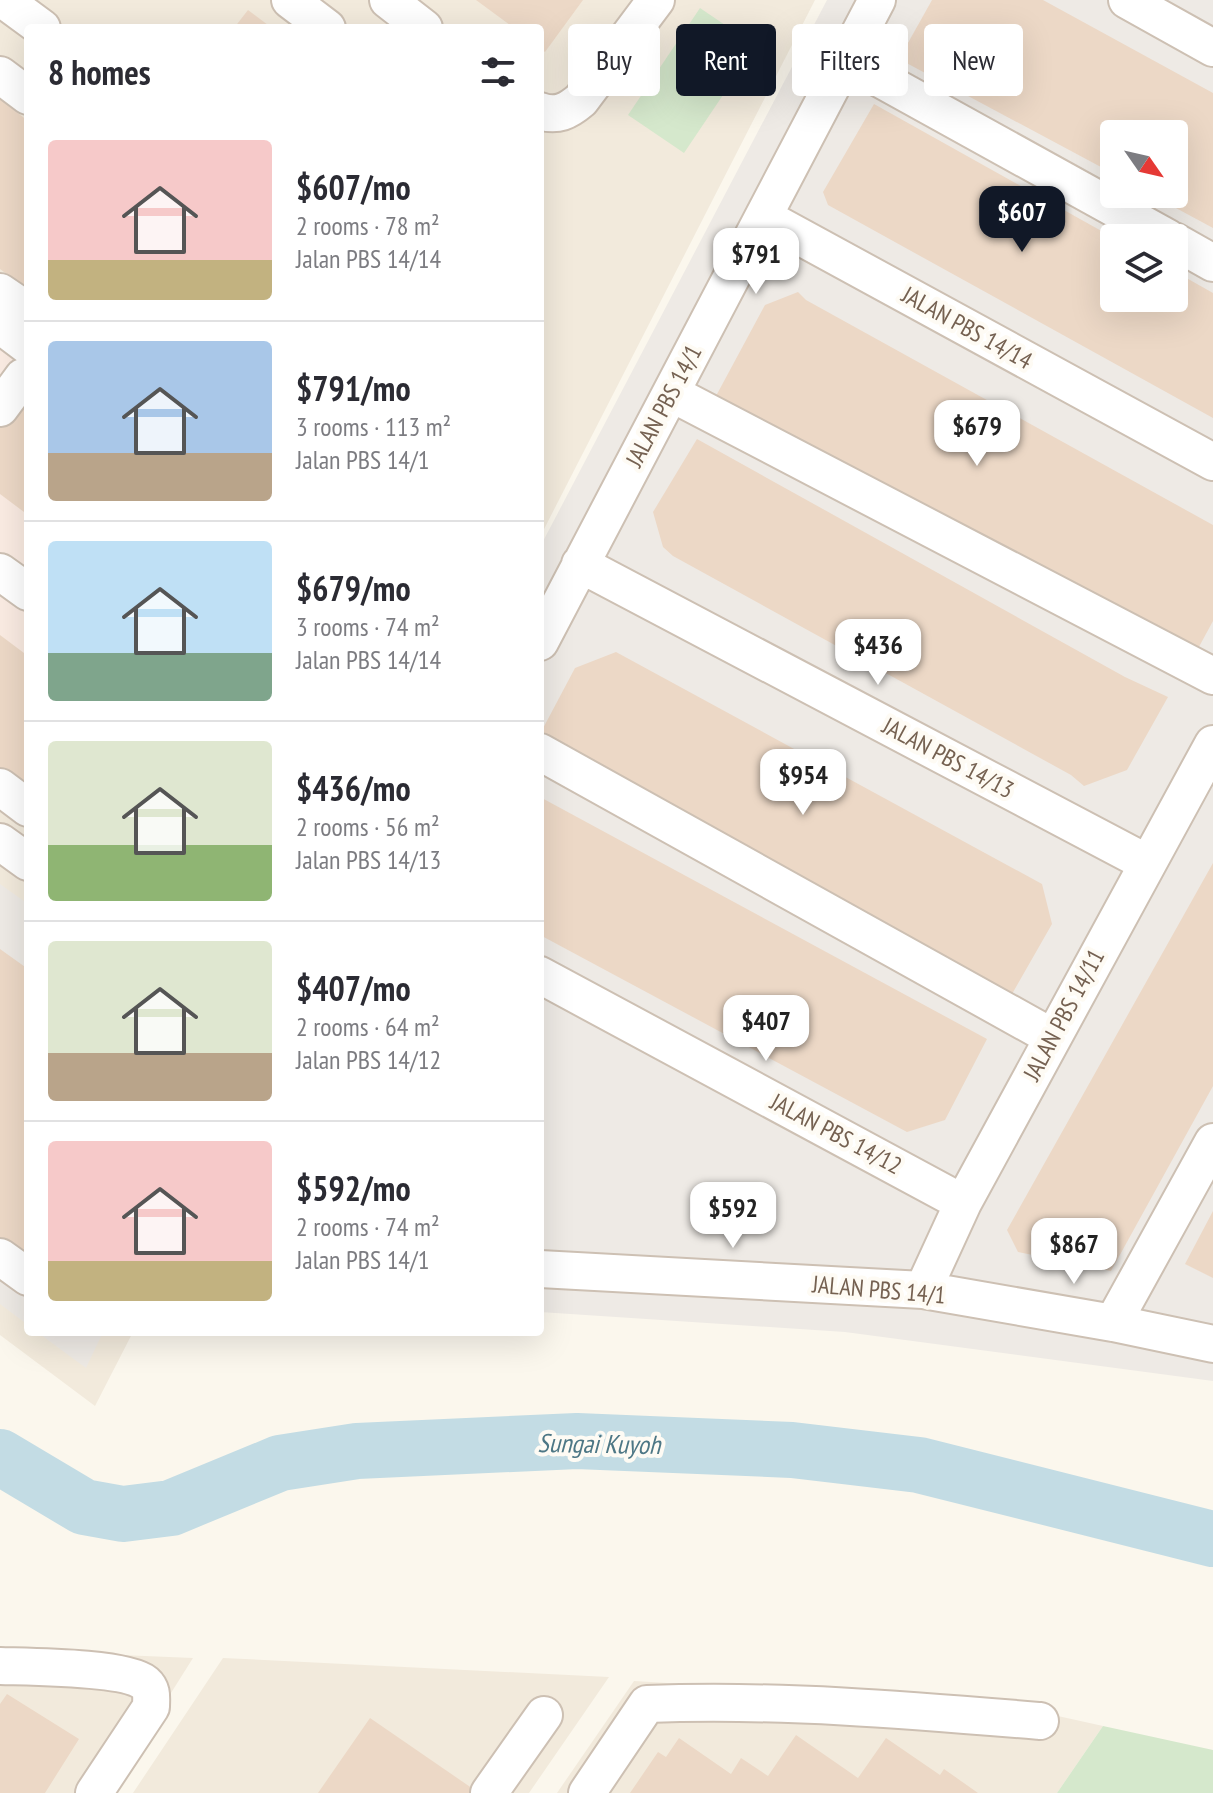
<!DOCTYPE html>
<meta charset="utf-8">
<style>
body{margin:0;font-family:"PT Sans Narrow",sans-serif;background:#f7f7f7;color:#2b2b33;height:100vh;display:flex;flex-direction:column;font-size:30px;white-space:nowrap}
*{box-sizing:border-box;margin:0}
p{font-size:26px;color:#7c7c81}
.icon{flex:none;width:44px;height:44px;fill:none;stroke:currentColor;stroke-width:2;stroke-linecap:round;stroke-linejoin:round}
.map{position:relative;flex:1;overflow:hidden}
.drawer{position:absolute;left:24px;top:24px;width:520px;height:1312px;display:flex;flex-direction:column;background:#fff;border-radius:8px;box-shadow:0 8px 32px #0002}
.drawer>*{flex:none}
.hud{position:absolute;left:568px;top:24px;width:524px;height:72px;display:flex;gap:16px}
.needle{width:52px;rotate:124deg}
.buttons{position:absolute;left:1100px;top:120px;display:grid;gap:16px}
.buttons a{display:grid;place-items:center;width:88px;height:88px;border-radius:8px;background:#fff;box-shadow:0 8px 32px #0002;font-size:40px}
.price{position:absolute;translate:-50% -68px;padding:0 18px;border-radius:16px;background:#fff;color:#222;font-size:26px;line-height:52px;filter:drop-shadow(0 2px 4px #0008)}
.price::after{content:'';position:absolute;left:50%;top:48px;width:24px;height:18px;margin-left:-12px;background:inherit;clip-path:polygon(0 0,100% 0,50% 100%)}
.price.active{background:#111827;color:#fff}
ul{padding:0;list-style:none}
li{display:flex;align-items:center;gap:24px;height:200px;padding:0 24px}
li+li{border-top:2px solid #e1e1e2}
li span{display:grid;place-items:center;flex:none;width:224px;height:160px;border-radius:8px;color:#555}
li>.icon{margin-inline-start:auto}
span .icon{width:96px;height:96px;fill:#fffc;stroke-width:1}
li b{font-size:34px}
h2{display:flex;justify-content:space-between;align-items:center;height:96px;padding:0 24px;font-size:34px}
.pill{padding:0 28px;border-radius:8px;background:#fff;box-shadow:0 8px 32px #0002;font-size:28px;line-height:72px}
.pill.active{background:#111827;color:#fff}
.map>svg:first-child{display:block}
</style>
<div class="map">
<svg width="1213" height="1793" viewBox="0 0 1213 1793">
<rect width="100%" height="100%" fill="#fbf7ed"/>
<path fill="#f2eadc" d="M0,0H815L540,537V28H28V1332H133L95,1406L0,1335Z
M0,1650L193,1658L108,1793H0Z
M223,1658L609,1677L529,1793H133Z
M634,1681L999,1703L1103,1726L1057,1793H557Z"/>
<path fill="#faebe2" d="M0,277L28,298V811L0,791Z"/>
<path fill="#eeeae5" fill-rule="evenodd" d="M827,0H1213V1381L845,1332L540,1312V547ZM1114,134H1174V194H1114ZM1114,238H1174V298H1114Z
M0,884L28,904V1325L0,1304Z
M37,1332H103L86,1368Z"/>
<path fill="#d5e8cc" d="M700,8L756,46L684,153L628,115Z
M1103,1726L1213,1750V1793H1057Z"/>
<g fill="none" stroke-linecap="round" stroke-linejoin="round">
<path stroke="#c3dce4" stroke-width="56" d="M0,1457L84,1507L123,1514L171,1508L280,1463L357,1451L577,1441L792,1450L919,1465L1213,1539"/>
</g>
<path fill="#ecd8c6" d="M476,0H583L545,52L540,48V28H514Z
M932,0H1043L1213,93V228L1150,194H1174V134H1114V174L899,59Z
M248,10L272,28H234Z
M0,99L28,121V290L0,269Z
M874,104L1114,238V298H1174V271L1213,293V418L828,205L823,192Z
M798,292L806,300L1213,525V621L1194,656L716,396L765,305Z
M28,384V515L0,494V423Z
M697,439L1125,677L1168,697L1127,770L1084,786L1071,775L673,556L663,547L653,512Z
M0,635L28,656V789L0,768Z
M616,652L1042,884L1052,924L1012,994L540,734L575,668Z
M540,797L987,1039L945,1120L907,1132L540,935Z
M1213,863V1086L1111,1271L1018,1252L1007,1230Z
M0,949L28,969V1261L0,1240Z
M1213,1211V1278L1185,1264Z
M7,1694L79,1739L45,1793H0V1704Z
M370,1718L479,1793H318Z
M796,1735L858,1778L886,1738L940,1775L944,1769L978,1793H630L658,1752L666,1757L679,1738L731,1774L741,1758L768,1776Z"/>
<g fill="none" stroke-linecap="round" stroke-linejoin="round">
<g stroke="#cdc0b3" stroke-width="40">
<path id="minor" d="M4,0L42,28
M290,0L327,28
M388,0L424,28
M1127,0L1213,48
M846,60L1168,238
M0,75L28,96
M540,111C557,117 568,111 581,100L656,0
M764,217L1213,462
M1174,241L1213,263
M0,292L28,311
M0,325L28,346
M671,393L1213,676
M0,408L23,377
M580,564L1147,863
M0,572L28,592
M540,642L877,0
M540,752L1052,1037
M0,787L28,808
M0,842L28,862
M540,975L963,1203
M0,1257L28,1277
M540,1269L923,1290L1113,1323L1213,1344
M923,1290L963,1203L1213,744
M1113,1323L1213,1142
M0,1666C29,1667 125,1667 145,1683C153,1690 151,1698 151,1707L94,1793
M489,1793L544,1715
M587,1793L647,1704C779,1699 909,1710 1040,1721"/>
</g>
<use href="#minor" stroke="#fff" stroke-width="36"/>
</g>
<g text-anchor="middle" stroke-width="8" stroke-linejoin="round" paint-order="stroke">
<g font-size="24" fill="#756151" stroke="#fefbf4">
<text transform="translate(967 328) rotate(29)" y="8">JALAN PBS 14/14</text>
<text transform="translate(664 406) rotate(-62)" y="8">JALAN PBS 14/1</text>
<text transform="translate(948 758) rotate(28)" y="8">JALAN PBS 14/13</text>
<text transform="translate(1064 1015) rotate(-62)" y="8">JALAN PBS 14/11</text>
<text transform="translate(836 1134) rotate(28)" y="8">JALAN PBS 14/12</text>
<text transform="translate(879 1290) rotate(5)" y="8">JALAN PBS 14/1</text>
</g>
<g font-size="26" font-style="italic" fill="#4d7785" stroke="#fefbf4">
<text transform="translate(599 1444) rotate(1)" y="9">Sungai Kuyoh</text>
</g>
</g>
</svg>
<div class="buttons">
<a><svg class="needle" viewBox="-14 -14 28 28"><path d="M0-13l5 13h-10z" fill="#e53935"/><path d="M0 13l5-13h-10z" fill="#7c7c81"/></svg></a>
<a><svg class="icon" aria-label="layers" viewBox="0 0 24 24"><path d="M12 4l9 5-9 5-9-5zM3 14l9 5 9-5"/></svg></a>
</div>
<b class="price active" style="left:1022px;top:254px">$607</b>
<b class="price" style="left:756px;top:296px">$791</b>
<b class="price" style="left:977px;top:468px">$679</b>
<b class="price" style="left:878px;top:687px">$436</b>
<b class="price" style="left:803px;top:817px">$954</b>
<b class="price" style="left:766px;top:1063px">$407</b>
<b class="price" style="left:733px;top:1250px">$592</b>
<b class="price" style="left:1074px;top:1286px">$867</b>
<div class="hud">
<a class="pill">Buy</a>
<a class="pill active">Rent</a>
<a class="pill">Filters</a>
<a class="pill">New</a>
</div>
<section class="drawer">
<h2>8 homes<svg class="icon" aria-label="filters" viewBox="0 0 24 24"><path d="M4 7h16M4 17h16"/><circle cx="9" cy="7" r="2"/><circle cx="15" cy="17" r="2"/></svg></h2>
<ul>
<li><span style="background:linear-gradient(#f6c9c9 75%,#c2b280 0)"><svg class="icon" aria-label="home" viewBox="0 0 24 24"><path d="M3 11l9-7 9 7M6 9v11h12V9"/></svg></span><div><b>$607/mo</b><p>2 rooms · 78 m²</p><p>Jalan PBS 14/14</p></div></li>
<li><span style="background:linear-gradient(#a9c7e8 70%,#b9a48a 0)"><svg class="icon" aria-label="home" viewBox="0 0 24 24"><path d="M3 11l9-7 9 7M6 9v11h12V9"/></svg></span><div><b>$791/mo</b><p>3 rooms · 113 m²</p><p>Jalan PBS 14/1</p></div></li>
<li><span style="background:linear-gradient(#bfe0f5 70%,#7fa58c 0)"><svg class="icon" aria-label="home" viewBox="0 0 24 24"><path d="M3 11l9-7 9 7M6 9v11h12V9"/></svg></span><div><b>$679/mo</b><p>3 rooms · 74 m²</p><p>Jalan PBS 14/14</p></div></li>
<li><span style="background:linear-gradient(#dfe7d0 65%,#8fb573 0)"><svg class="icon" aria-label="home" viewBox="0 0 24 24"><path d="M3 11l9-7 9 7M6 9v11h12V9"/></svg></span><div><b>$436/mo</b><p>2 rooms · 56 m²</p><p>Jalan PBS 14/13</p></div></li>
<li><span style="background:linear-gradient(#dfe7d0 70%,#b9a48a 0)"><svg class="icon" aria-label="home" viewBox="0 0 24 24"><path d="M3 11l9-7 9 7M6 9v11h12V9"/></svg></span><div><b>$407/mo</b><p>2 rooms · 64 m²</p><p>Jalan PBS 14/12</p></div></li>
<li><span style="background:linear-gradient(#f6c9c9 75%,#c2b280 0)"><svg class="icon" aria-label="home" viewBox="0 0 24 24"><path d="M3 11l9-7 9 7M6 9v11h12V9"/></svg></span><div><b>$592/mo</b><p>2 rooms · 74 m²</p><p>Jalan PBS 14/1</p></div></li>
</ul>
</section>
</div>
